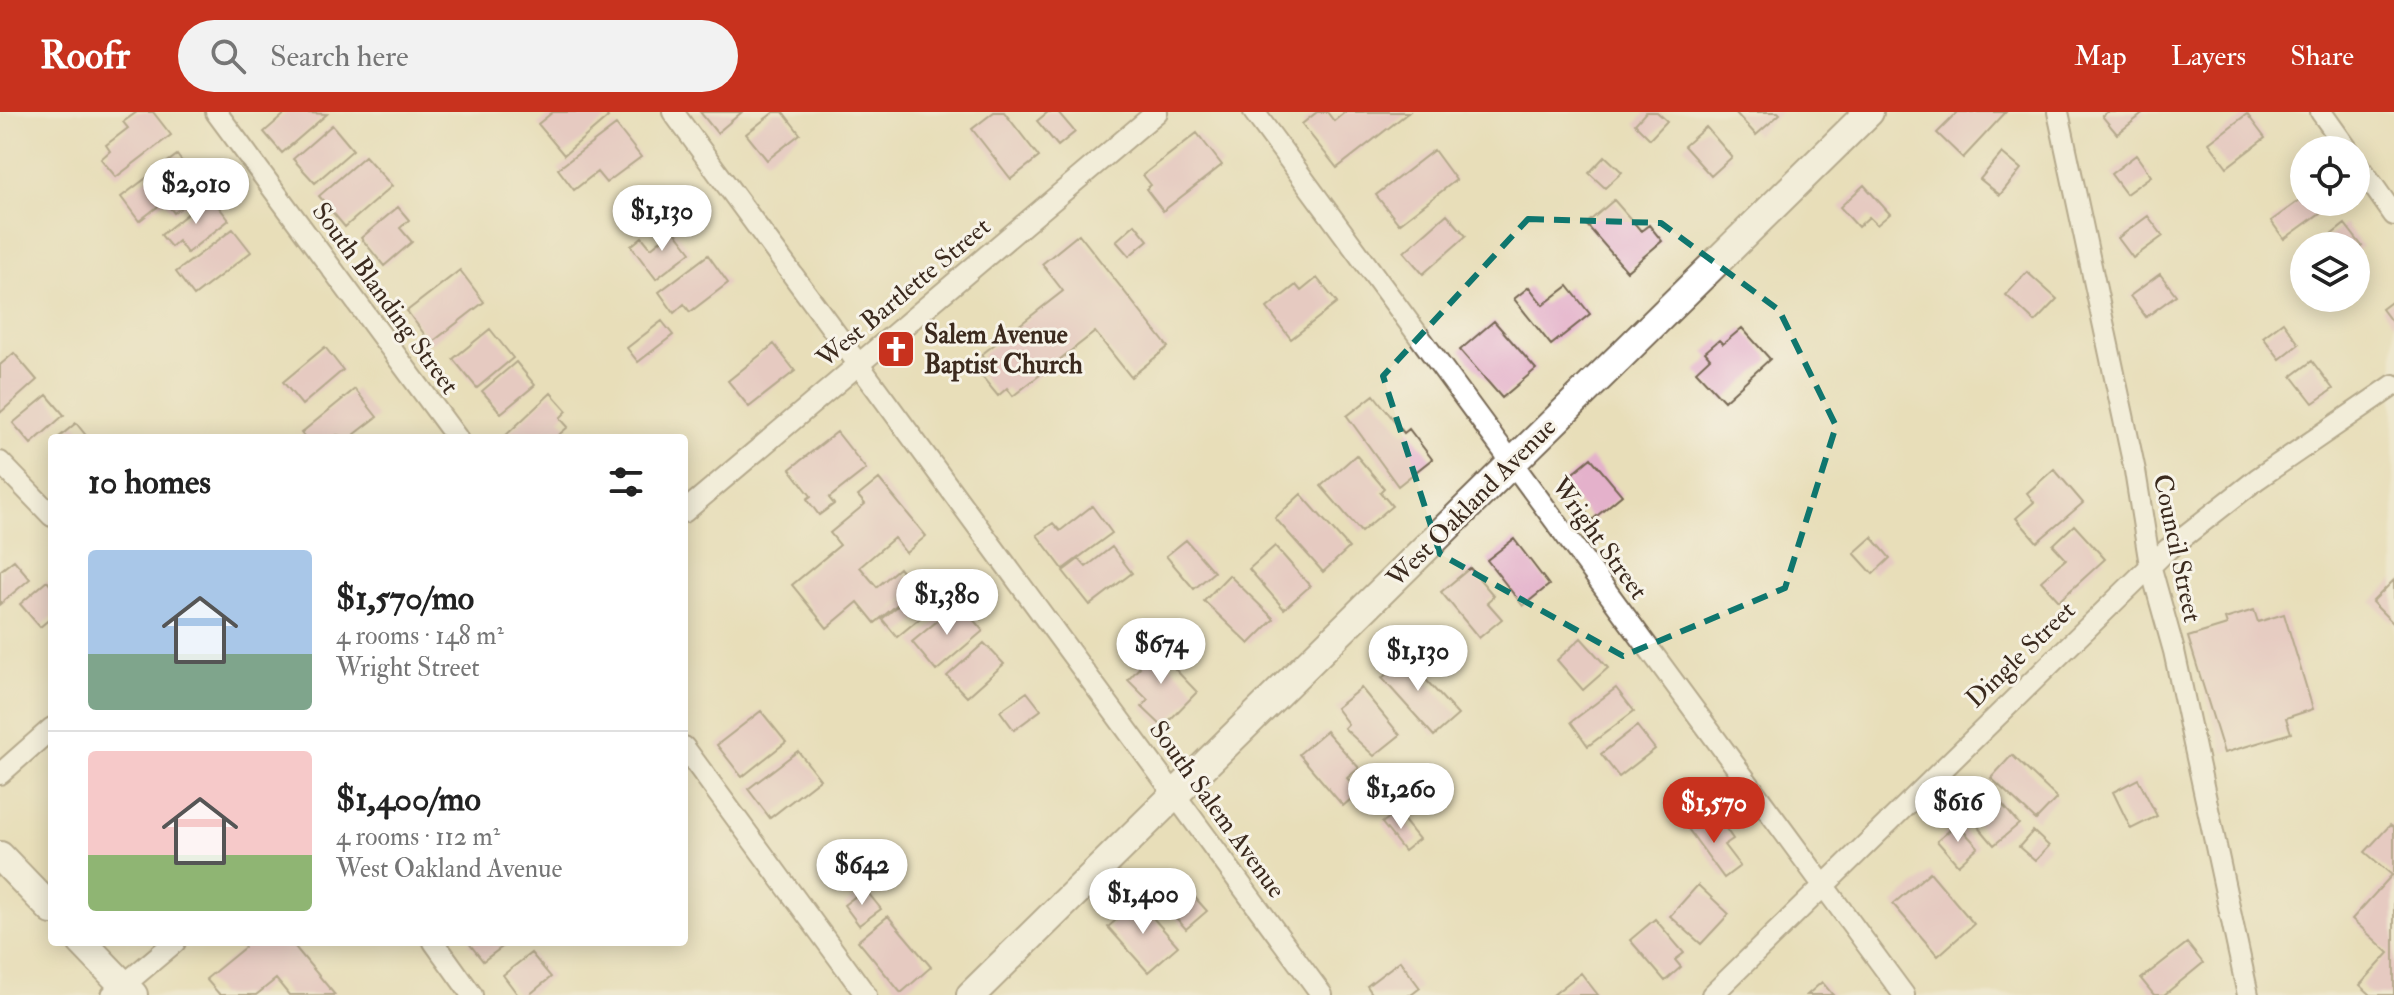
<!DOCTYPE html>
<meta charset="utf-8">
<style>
body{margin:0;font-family:"IM FELL Double Pica",serif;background:#f2f2f2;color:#222;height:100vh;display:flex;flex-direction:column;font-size:30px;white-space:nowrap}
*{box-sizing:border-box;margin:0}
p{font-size:26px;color:#767676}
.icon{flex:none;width:44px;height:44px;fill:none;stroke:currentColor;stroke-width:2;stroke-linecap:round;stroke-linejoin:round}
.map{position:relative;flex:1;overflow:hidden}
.side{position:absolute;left:48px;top:322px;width:640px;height:512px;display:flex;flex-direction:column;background:#fff;border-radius:8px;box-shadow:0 4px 20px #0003}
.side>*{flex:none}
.buttons{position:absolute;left:2290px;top:24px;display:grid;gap:16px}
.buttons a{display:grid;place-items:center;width:80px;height:80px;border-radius:50%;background:#fff;box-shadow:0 4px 20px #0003;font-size:40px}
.price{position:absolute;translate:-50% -68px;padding:0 18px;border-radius:28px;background:#fff;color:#222;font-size:26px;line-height:52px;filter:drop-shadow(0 2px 4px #0008)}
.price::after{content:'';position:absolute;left:50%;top:48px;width:24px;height:18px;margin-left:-12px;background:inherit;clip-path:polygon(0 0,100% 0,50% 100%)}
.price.current{background:#c8321e;color:#fff}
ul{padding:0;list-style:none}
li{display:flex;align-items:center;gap:24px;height:200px;padding:0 40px}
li+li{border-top:2px solid #e0e0e0}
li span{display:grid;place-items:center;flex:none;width:224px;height:160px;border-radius:8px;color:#555}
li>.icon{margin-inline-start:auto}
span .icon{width:96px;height:96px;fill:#fffc;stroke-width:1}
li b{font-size:34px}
h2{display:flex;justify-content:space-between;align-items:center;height:96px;padding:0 40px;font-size:34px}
header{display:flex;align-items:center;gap:48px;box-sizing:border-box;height:112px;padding:0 40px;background:#c8321e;color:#fff}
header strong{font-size:38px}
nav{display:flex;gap:44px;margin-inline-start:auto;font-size:28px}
.search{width:560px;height:72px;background:#f2f2f2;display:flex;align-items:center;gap:20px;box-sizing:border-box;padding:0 28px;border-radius:44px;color:#767676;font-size:30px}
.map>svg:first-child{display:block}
</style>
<header>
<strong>Roofr</strong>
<div class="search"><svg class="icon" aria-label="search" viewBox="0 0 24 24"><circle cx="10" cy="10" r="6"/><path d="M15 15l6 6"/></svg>Search here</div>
<nav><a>Map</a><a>Layers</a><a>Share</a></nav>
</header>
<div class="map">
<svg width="2394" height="883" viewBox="0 0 2394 883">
<rect width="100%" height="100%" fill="#f7f3e8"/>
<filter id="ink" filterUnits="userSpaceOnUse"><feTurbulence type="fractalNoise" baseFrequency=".0125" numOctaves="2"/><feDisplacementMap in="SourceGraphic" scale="16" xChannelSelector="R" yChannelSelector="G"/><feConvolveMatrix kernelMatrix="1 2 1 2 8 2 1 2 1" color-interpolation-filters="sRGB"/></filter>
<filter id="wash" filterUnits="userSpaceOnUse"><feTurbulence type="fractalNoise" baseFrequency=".006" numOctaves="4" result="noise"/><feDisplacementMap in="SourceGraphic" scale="32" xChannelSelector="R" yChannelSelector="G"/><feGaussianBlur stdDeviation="1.8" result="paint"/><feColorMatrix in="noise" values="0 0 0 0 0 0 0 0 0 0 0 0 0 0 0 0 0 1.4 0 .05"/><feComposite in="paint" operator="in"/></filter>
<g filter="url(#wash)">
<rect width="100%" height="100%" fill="#e8deb9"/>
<g id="blocks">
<path fill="#e4b1cb" d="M137,0H153L171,23L116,65L101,47L110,39L106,33L128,16L123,10Z
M287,0L327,2L282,41L264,20Z
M553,0H604L608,5L564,43L538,12Z
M700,0H742L717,21Z
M774,0H783L800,22L767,48L746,22Z
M994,0H1004L1039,45L1011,67L972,17Z
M1048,0H1058L1075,20L1058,34L1037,9Z
M1317,0H1327L1334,9L1345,0H1409L1337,56L1302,12Z
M1646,0H1657L1667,9L1650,27L1635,12Z
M1735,0H1778L1780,2L1756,23Z
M1958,0H2006L1963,46L1937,21Z
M2107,0H2145L2117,22L2102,4Z
M2247,2L2265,26L2227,55L2209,31Z
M332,13L353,38L315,71L293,47Z
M616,13L641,45L606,71L597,60L574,78L558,57Z
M1706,15L1732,45L1711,64L1684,34Z
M1197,21L1222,53L1163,99L1146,77L1151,73L1143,63Z
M1434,38L1456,68L1399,112L1376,83Z
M2002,41L2021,57L2000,83L1980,67Z
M177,43L204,79L174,101L165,89L139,109L121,85Z
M2136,43L2151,64L2126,82L2111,62Z
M365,44L392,74L345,115L319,84Z
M1605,44L1622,60L1605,76L1589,61Z
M1864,73L1890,102L1877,113L1869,105L1858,115L1840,95Z
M210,84L229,108L187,141L178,129L171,135L161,123Z
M2304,85V90H2312L2320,101L2284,127L2271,109Z
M1614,88L1641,119L1649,113L1662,129L1627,159L1586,112Z
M398,95L409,108L400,116L412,130L384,154L361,126Z
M1447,102L1466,124L1423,162L1404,140Z
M2148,104L2163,124L2133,146L2118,126Z
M1135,112L1148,128L1129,144L1116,129Z
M2345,112L2362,134L2356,139V134H2317Z
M233,117L251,140L194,184L176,160Z
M674,118L691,140L656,167L631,134L642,125L651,136Z
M1079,122L1168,235L1131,265L1095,220L1013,284L1007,276L998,284L979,261L989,253L981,243L1063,179L1042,152Z
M708,143L728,171L690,200L684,192L674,201L659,180Z
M460,158L484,190L431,231L407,199Z
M2027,160L2057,187L2035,210L2006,183Z
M2160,162L2176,183L2146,205L2130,184Z
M1317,166L1337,191L1291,227L1267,196L1296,173L1301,179Z
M1568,174L1590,202L1551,233L1514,187L1529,175L1543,193Z
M2394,188V213L2382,197Z
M662,209L673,223L638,250L627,236Z
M1494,209L1536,257L1502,286L1460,238Z
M2283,210L2299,232L2280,247L2263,225Z
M1742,216L1770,247L1724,289L1696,259L1710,246L1705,240L1719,228L1723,232Z
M490,217L513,246L477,276L453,247Z
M774,232L795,259L749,295L728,269Z
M325,235L343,258L302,293L283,270Z
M14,241L37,268L0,301V253Z
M2312,249L2333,277L2313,291L2292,264Z
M516,250L535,273L501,301L482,279Z
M355,277L377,305L350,326L337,323L333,326H305L301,321Z
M551,281L567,299L560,306L568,315L555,326H503Z
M47,283L64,303L31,332L13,311Z
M1374,283L1404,321L1409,317L1432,347L1398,374L1347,304Z
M76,311L88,326H58Z
M837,320L866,357L829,386L834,392L819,403L807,387L811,384L790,357Z
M1356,343L1384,376L1380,380L1392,394L1361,420L1321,374Z
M1591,346L1622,383L1592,408L1561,371Z
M2054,357L2083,391L2037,430L2016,406L2034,390L2027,381Z
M879,367L926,424L906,441L894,426L860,455L877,475L899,456L916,477L875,511L858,490L827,516L792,473L840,433L830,421L865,392L858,384Z
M1301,382L1349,436L1323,460L1275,406Z
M1092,394L1112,421L1063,457L1037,423L1053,411L1060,419Z
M2074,413L2105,447L2059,489L2041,469L2066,447L2053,433Z
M1872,425L1890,446L1873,462L1854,441Z
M1514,427L1549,473L1523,494L1487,448Z
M1186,428L1214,460L1194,477L1166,444Z
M1275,434L1310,474L1284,497L1249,457Z
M1112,435L1132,461L1090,493L1063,459L1079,447L1086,455Z
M14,448L30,467L0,492V459Z
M1470,456L1494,484L1487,490L1502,507L1479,526L1441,480Z
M1229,463L1274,507L1249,532L1204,489Z
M2394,468V512L2372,490Z
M47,469L52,475V505L40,515L20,492Z
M916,479L931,497L897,525L882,507Z
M959,491L983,519L936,559L912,530Z
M2254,498L2258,510L2284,502L2313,597L2286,606L2291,621L2224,641L2188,525L2227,513L2225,507Z
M1581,526L1608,556L1583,578L1557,548Z
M984,531L1004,552L967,585L947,564Z
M1152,533L1197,580L1163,615L1142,595L1148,588L1128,568L1140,555L1135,550Z
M1397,536L1458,603L1434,624L1382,566L1390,559L1382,550Z
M1361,576L1400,623L1374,644L1344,616L1348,612L1336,596Z
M1616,576L1634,599L1588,634L1571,610Z
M1027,580L1041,598L1014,618L1000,599Z
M761,599L786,630L742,665L717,633Z
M1637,614L1655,637L1619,665L1601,642Z
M1326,619L1359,656L1347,666L1359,680L1343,694L1299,642Z
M798,639L820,667L770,706L748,677Z
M2012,643L2057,686L2036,708L1991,666Z
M2138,667L2157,704L2131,717L2113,680Z
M1985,672L2019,712L1994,733L1960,693Z
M1397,700L1419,727L1404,739L1382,711Z
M1702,703L1713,718L1722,711L1733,727L1724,733L1740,754L1724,766L1686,714Z
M1957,712L1978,735L1958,753L1937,729Z
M2390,713L2394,716V883H2371L2360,873L2389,841L2352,807L2392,763L2365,740Z
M2033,719L2049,734L2035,749L2019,735Z
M1930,760L1974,812L1938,844L1893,792Z
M1174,762L1207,799L1186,817L1154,781Z
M1698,773L1729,802L1701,832L1670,804Z
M865,777L881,797L859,813L844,793Z
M1138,789L1178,834L1148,860L1108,815Z
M888,804L931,855L901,881L858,829Z
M1655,807L1684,841L1675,848L1681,855L1665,869L1630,828Z
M242,830H291L335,883H289L276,867L256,883H220L206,867L245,835Z
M468,830H509L483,849Z
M2187,831L2203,851L2164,883H2154L2141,867Z
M531,841L551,865L529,883H518L503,863Z
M1400,849L1420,876L1411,883H1373L1367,874Z
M1581,861L1598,883H1553Z
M1822,870L1833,883H1807Z"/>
</g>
</g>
<g filter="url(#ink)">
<use href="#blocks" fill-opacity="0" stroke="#786954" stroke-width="2"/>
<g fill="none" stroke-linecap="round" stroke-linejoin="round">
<g stroke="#786954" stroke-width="24">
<path id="street" d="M216,0L457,326
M673,0L1322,883
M1254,0L1904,883
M2058,0L2135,359L2150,453L2174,539L2248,883
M2321,0L2348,38
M2356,49L2394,103
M0,350L52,404
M684,400L1157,0
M684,635L866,883
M0,662L52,616
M434,830L472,883
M112,883L175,830
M1712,883L2168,437L2257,367L2394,273"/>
</g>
<g stroke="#786954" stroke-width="32">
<path id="secondary" d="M0,744L52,798
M82,830L133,883
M971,883L1869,0"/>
</g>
<use href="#street" stroke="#fff" stroke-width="20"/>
<use href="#secondary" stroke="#fff" stroke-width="28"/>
</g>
</g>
<path d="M0 0H2394V883H0ZM1528,107L1661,111L1779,198L1836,314L1785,476L1623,544L1440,442L1383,264Z" fill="#e8deb9" fill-opacity=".55" fill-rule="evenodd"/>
<path fill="none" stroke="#0f766e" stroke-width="6" stroke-dasharray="16 10" stroke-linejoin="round" d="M1528,107L1661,111L1779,198L1836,314L1785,476L1623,544L1440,442L1383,264Z"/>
<defs>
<g id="church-square" transform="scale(2)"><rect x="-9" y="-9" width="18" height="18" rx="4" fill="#c8321e" stroke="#f7f3e8"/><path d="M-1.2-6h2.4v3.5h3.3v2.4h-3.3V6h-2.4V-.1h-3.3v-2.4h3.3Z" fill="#fff"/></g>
</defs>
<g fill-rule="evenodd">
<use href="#church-square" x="896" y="237"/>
</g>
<g text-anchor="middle" stroke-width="6" stroke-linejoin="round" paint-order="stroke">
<g font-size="26" fill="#3b2a1e" stroke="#f7f3e8">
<text transform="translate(903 180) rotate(-40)" y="9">West Bartlette Street</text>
<text transform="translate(386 186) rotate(54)" y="9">South Blanding Street</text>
<text transform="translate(1471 390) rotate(-45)" y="9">West Oakland Avenue</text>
<text transform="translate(1600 426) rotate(54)" y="9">Wright Street</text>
<text transform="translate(2178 436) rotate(78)" y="9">Council Street</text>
<text transform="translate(2020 542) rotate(-44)" y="9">Dingle Street</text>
<text transform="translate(1218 697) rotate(54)" y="9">South Salem Avenue</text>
</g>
<g font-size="26" font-weight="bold" fill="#3b2a1e" stroke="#f7f3e8" text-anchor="start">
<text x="924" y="231">Salem Avenue<tspan x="924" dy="30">Baptist Church</tspan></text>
</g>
</g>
</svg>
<div class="buttons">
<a><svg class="icon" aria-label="locate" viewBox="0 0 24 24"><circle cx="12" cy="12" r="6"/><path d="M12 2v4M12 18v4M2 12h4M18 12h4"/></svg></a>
<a><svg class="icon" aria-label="layers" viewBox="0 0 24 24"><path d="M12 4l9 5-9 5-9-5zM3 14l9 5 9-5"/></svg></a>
</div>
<b class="price" style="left:196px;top:114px">$2,010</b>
<b class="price" style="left:662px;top:141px">$1,130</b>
<b class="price" style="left:947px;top:525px">$1,380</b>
<b class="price" style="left:1161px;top:574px">$674</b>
<b class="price" style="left:1418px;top:581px">$1,130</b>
<b class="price" style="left:1401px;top:719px">$1,260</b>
<b class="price" style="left:1958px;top:732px">$616</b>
<b class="price current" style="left:1714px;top:733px">$1,570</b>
<b class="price" style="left:862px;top:795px">$642</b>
<b class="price" style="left:1143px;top:824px">$1,400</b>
<section class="side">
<h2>10 homes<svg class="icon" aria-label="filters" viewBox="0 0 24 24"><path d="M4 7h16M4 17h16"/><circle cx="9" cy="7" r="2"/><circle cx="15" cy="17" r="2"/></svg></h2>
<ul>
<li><span style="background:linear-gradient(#a9c7e8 65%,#7fa58c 0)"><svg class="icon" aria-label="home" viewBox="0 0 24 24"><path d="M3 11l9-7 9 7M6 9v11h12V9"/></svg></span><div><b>$1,570/mo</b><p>4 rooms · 148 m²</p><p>Wright Street</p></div></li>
<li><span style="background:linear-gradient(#f6c9c9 65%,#8fb573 0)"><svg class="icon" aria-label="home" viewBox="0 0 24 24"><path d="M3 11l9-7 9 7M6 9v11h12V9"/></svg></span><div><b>$1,400/mo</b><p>4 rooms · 112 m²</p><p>West Oakland Avenue</p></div></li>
</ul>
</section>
</div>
